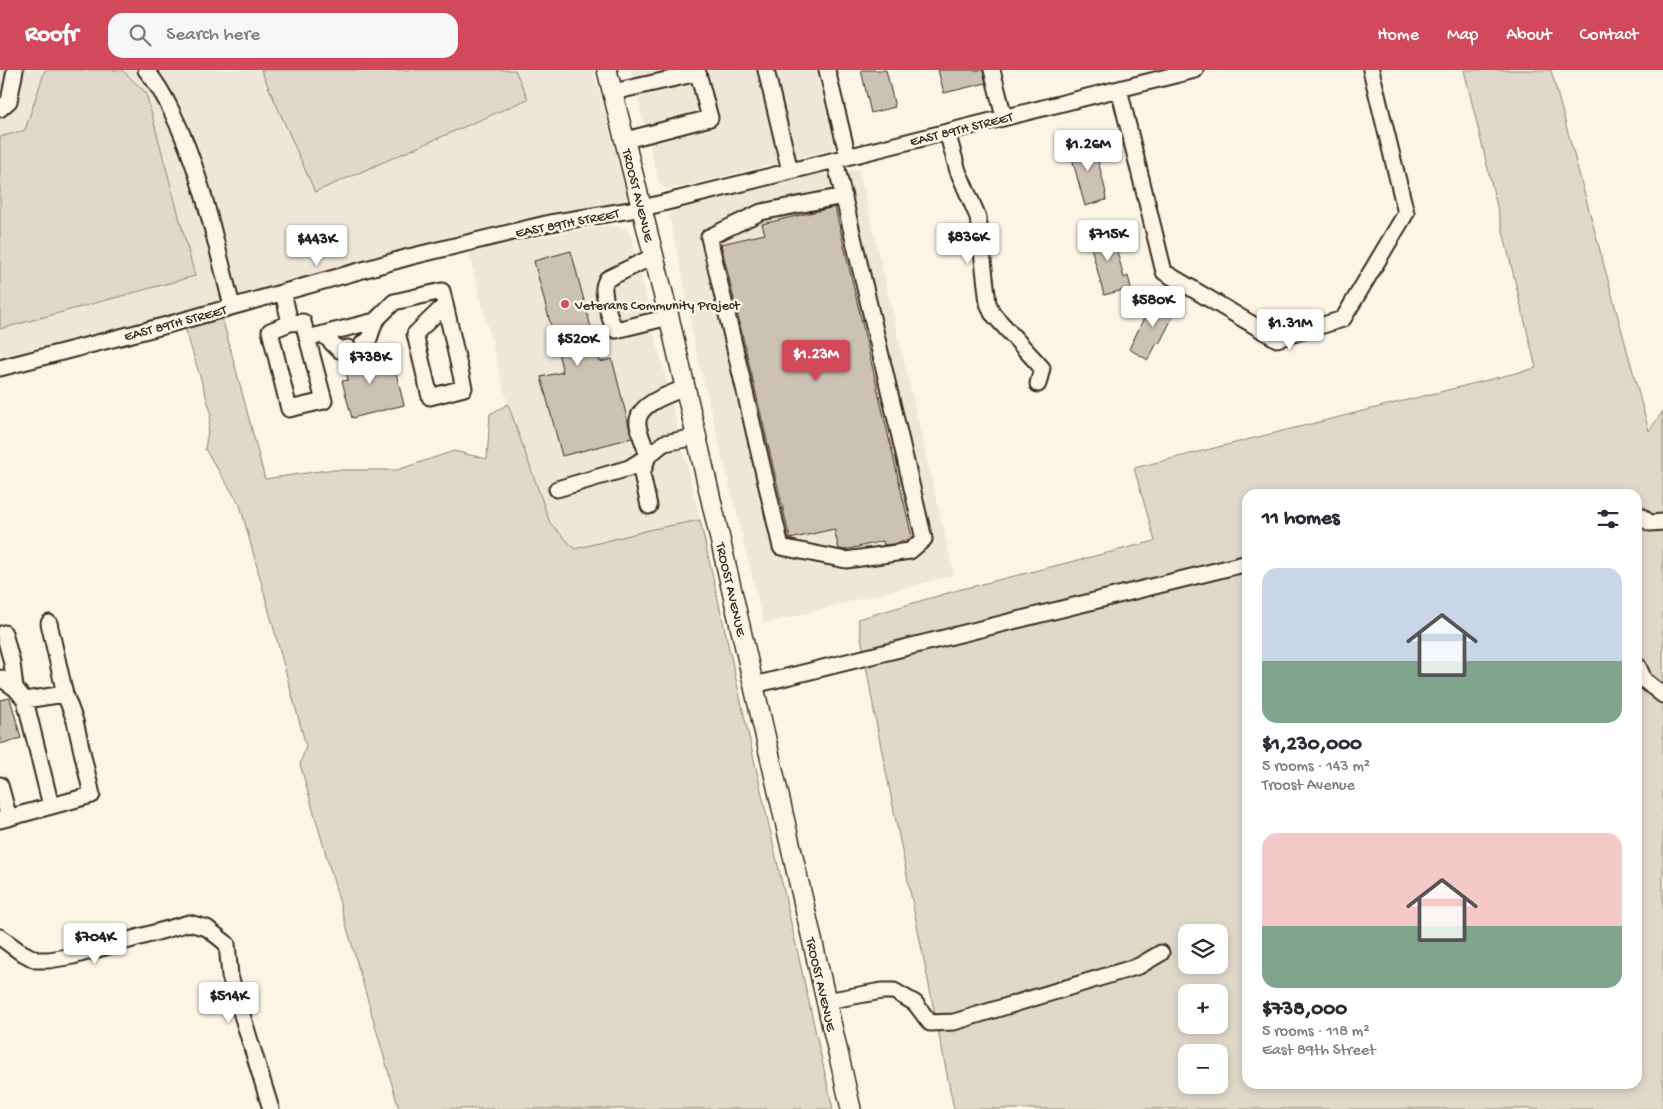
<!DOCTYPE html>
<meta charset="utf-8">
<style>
body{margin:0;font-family:"Gochi Hand",sans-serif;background:#f7f7f7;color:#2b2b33;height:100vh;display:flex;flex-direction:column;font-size:19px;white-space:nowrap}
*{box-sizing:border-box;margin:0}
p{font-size:16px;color:#7c7c81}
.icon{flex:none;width:28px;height:28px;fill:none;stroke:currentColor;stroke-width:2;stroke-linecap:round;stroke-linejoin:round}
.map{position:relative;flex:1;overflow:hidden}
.sheet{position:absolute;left:1242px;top:419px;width:400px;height:600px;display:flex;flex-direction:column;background:#fff;border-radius:15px;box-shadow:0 2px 8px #0003}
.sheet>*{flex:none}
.buttons{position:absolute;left:1178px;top:854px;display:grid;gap:10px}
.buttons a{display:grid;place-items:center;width:50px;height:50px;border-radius:10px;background:#fff;box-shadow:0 2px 8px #0003;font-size:25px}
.price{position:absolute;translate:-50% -42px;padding:0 11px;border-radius:5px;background:#fff;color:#222;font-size:16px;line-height:32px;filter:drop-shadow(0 1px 2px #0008)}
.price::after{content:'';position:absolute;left:50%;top:30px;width:15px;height:11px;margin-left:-8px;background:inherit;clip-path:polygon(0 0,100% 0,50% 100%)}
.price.current{background:#d1495b;color:#fff}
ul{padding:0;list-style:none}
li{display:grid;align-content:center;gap:10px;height:265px;padding:0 20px}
li span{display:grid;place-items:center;height:155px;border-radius:15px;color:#555}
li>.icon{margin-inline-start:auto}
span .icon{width:90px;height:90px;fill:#fffc;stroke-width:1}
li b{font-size:21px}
h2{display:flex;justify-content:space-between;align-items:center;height:60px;padding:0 20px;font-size:21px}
header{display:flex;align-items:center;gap:30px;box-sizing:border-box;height:70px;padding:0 25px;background:#d1495b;color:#fff}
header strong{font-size:24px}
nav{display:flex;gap:28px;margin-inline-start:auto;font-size:18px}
.search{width:350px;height:45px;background:#f7f7f7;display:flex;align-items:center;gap:12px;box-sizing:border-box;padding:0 18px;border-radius:15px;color:#7c7c81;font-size:19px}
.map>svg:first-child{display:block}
</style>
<header>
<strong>Roofr</strong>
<div class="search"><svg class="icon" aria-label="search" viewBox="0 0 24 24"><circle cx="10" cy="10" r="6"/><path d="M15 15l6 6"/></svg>Search here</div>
<nav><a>Home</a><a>Map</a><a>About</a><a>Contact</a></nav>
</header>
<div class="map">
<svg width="1663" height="1039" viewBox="0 0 1663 1039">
<rect width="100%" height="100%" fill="#fcf5e5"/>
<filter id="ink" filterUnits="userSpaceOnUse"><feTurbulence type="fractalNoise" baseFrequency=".02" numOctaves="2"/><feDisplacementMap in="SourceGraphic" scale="10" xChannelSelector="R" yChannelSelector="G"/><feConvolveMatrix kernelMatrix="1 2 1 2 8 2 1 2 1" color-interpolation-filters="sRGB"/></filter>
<g filter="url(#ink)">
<path fill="#eee6d6" d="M0,0H593L628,127L622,134L492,160L0,292Z
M631,0H816L835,78L677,118L666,119L659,113Z
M859,99L954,505L764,554L693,268L686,223L669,145L675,139L820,104Z
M603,156H616L625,158L631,166L700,450L653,459L575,480L550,453L508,334L468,180Z"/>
<path fill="#e0d8c8" stroke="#8e8173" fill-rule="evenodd" d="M45,0H122L146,23L195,206L0,259V67L25,60Z
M261,0H515L528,29L315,122Z
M1464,0H1551L1649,361L1663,341V1039H954L875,647L858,549L958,520L1155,471L1134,398L1536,298ZM1248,424H1638V1014H1248ZM1186,862H1219V895H1186ZM1186,922H1219V955H1186ZM1186,982H1219V1015H1186Z
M222,247L265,409L327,400H397L454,381L487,389L490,344L508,334L550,453L575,479L653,459L700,450L833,1039H399L300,694L306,676L240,435L205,379L211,342L185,258Z"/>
<path fill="#ccc2b3" stroke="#3b2a1e" d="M861,0H886L895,37L871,43Z
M938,0H983L986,13L944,23Z
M1090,68L1093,78H1095L1106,123H1105L1106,130L1085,136L1072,88L1074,87L1070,73Z
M835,137L912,467L908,470L893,474L884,475L883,471L845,480L839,479L834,459L790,469L721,174L765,164L762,154Z
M1111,158L1124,208L1128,206L1131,218L1104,225L1091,177H1093L1090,163Z
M571,181L600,292L612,289L632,368L562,386L541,307L563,302L534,191Z
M1159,226L1178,237L1159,274L1157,273L1148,290L1129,279L1146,244L1149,245Z
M375,278L381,302L395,299L404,335L352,348L342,311L348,310L343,289L354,285L357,280L365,282Z
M10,628L21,668L0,674V630Z"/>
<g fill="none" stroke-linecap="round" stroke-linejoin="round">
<g stroke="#3b2a1e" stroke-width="19">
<path id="minor" d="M146,0C157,13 165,27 172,42C202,103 215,171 232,236
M766,0L790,101
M827,0L848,87
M992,0L1004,47
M1119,19L1164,202L1277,269L1343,249L1406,143L1371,0
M613,22L698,3L710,48L626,70
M0,39L9,31L15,0
M947,62L958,101L978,147L988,233L992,243L1042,298L1038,314
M835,90C865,216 895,342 924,469L910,481L846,490L781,477L709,167L761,142L844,126
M654,186L607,209C605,213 603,217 604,221C605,230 610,253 616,260L669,247
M283,222L290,253L270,261L289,339L324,331L303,252L290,253
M323,264L339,280L348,278
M307,268L375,251L394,232L442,221L464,318L430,327L415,264L445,235
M363,273L368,272L375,251
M0,298L167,255L409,187L550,153L643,138L1195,0
M557,419L629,398L648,386C645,376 640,366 638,355C635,334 670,324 685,318
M649,436L642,404L648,386L664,373L697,367
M1638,444L1650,453L1663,452
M49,553L65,624
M4,563L12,593L15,618
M1638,596L1644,610L1663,625
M0,608L15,618L25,630L65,624L75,651L92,725L0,750
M754,615L1248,493
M25,630L51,736
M0,715L9,748
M0,867L19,881L36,890H49L73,886L189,853L207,858L227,874L230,906L271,1039
M826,931L882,921H894L915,933L930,953L954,952L1139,896L1161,883"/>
</g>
<g stroke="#3b2a1e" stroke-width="22">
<path id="major" d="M607,0L669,247L851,1039"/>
</g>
<use href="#minor" stroke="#fcf5e5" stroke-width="15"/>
<use href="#major" stroke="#fcf5e5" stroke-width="19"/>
</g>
</g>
<circle fill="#d1495b" stroke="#fcf5e5" stroke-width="2" cx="565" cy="234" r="5"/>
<g text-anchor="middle" stroke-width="5" stroke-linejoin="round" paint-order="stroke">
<g font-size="14" fill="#3b2a1e" stroke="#fcf5e5">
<text transform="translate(961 58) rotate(-14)" y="5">EAST 89TH STREET</text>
<text transform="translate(639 125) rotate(76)" y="5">TROOST AVENUE</text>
<text transform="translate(567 152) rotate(-11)" y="5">EAST 89TH STREET</text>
<text transform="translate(175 252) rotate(-15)" y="5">EAST 89TH STREET</text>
<text transform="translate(732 519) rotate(77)" y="5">TROOST AVENUE</text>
<text transform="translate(822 914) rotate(77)" y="5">TROOST AVENUE</text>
</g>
<g font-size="14" fill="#3b2a1e" stroke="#fcf5e5" text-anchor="start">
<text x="575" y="239">Veterans Community Project</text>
</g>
</g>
</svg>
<div class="buttons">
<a><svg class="icon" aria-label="layers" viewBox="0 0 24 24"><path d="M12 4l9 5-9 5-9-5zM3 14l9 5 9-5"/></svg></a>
<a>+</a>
<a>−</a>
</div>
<b class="price" style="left:1088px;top:102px">$1.26M</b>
<b class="price" style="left:1108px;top:192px">$715K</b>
<b class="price" style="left:968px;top:195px">$836K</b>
<b class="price" style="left:317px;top:197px">$443K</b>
<b class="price" style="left:1153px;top:258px">$580K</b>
<b class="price" style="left:1290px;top:281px">$1.31M</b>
<b class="price" style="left:578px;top:297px">$520K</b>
<b class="price current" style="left:816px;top:312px">$1.23M</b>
<b class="price" style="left:370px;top:315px">$738K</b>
<b class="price" style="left:95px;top:895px">$704K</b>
<b class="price" style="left:229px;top:954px">$514K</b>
<section class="sheet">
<h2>11 homes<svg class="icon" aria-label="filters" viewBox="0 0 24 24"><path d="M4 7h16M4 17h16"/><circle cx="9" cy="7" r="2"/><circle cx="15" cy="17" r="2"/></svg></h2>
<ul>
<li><span style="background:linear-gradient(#c9d6e8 60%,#7fa58c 0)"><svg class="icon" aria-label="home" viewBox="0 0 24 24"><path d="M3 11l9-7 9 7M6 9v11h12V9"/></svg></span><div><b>$1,230,000</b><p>5 rooms · 143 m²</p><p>Troost Avenue</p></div></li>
<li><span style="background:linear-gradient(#f6c9c9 60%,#7fa58c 0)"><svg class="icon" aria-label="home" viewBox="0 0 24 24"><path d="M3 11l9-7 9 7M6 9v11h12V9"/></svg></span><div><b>$738,000</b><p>5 rooms · 118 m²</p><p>East 89th Street</p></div></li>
</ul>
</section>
</div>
